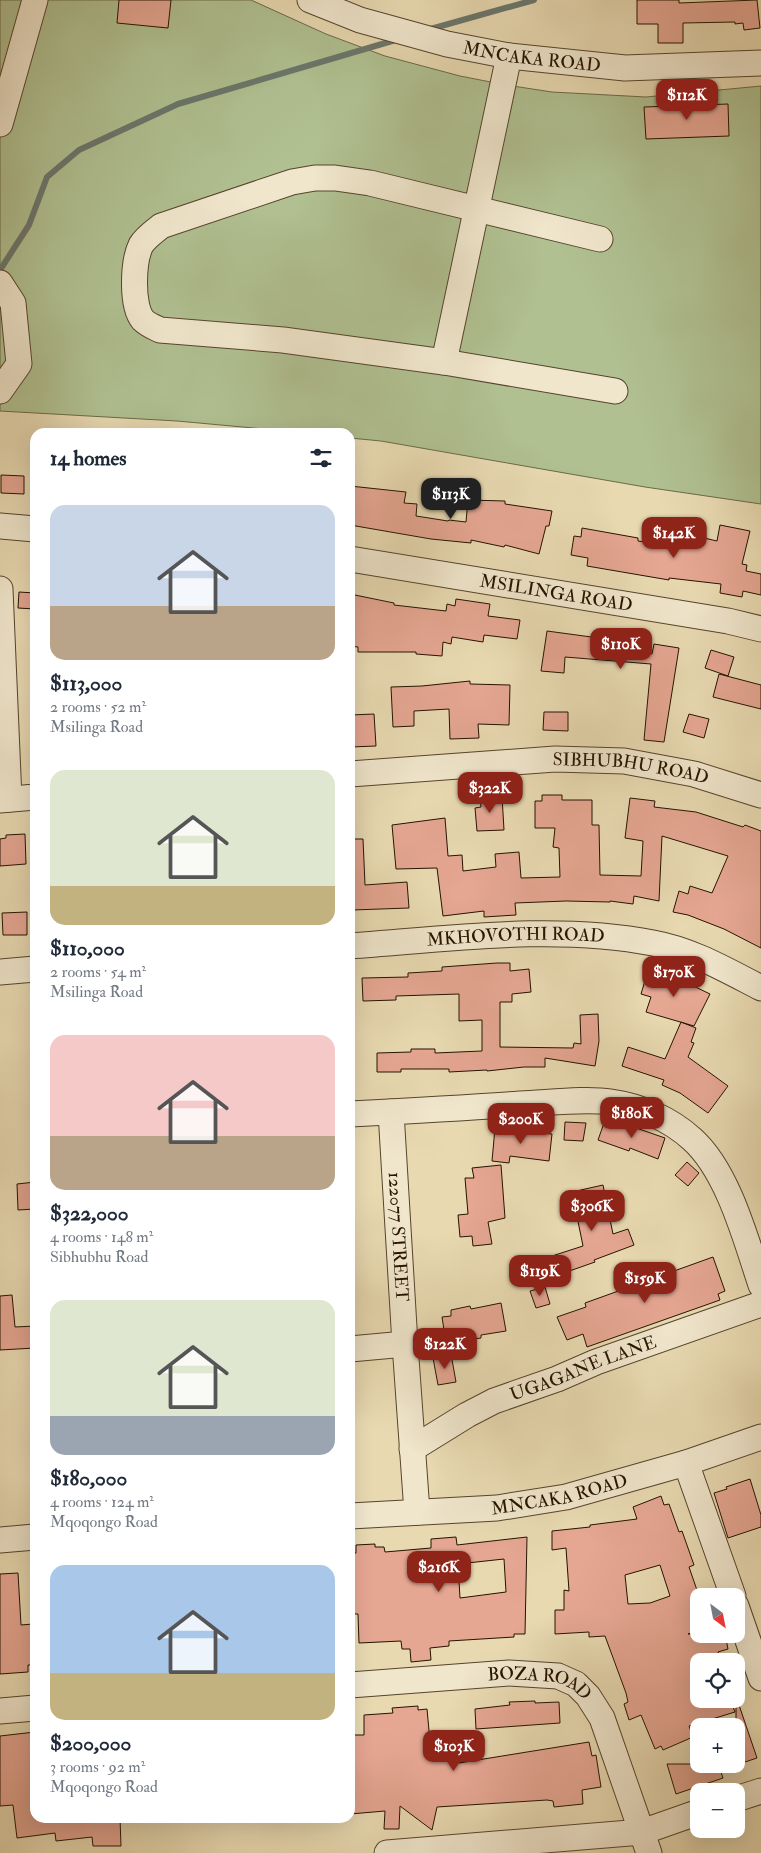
<!DOCTYPE html>
<meta charset="utf-8">
<style>
body{margin:0;font-family:"IM FELL Double Pica",serif;background:#f6f6f7;color:#1f2937;height:100vh;display:flex;flex-direction:column;font-size:19px;white-space:nowrap}
*{box-sizing:border-box;margin:0}
p{font-size:16px;color:#747a83}
.icon{flex:none;width:28px;height:28px;fill:none;stroke:currentColor;stroke-width:2;stroke-linecap:round;stroke-linejoin:round}
.map{position:relative;flex:1;overflow:hidden}
.sheet{position:absolute;left:30px;top:428px;width:325px;height:1395px;display:flex;flex-direction:column;background:#fff;border-radius:15px;box-shadow:0 5px 20px #0002}
.sheet>*{flex:none}
.needle{width:32px;rotate:148deg}
.buttons{position:absolute;left:690px;top:1588px;display:grid;gap:10px}
.buttons a{display:grid;place-items:center;width:55px;height:55px;border-radius:10px;background:#fff;box-shadow:0 5px 20px #0002;font-size:25px}
.price{position:absolute;translate:-50% -42px;padding:0 11px;border-radius:10px;background:#8f2418;color:#fff;font-size:16px;line-height:32px;filter:drop-shadow(0 1px 2px #0008)}
.price::after{content:'';position:absolute;left:50%;top:30px;width:15px;height:11px;margin-left:-8px;background:inherit;clip-path:polygon(0 0,100% 0,50% 100%)}
.price.selected{background:#222;color:#fff}
ul{padding:0;list-style:none}
li{display:grid;align-content:center;gap:10px;height:265px;padding:0 20px}
li span{display:grid;place-items:center;height:155px;border-radius:15px;color:#555}
li>.icon{margin-inline-start:auto}
span .icon{width:90px;height:90px;fill:#fffc;stroke-width:1}
li b{font-size:21px}
h2{display:flex;justify-content:space-between;align-items:center;height:60px;padding:0 20px;font-size:21px}
.map>svg:first-child{display:block}
</style>
<div class="map">
<svg width="761" height="1853" viewBox="0 0 761 1853">
<rect width="100%" height="100%" fill="#e8d9b1"/>
<filter id="stains"><feTurbulence type="fractalNoise" baseFrequency=".004" numOctaves="4"/><feColorMatrix values="0 0 0 0 .2 0 0 0 0 .09 0 0 0 0 .02 0 0 0 .5 -.17"/></filter>
<radialGradient id="worn" r=".72"><stop offset=".6" stop-color="#630" stop-opacity="0"/><stop offset="1" stop-color="#630" stop-opacity=".3"/></radialGradient>
<path fill="#b0c091" stroke="#6a6a48" d="M0,0H251L326,34L385,56L460,76L506,85L552,92L646,97L761,86V504L645,487L381,441L350,438V432H297L177,421L0,411Z"/>
<g fill="none" stroke-linecap="round" stroke-linejoin="round">
<path stroke="#6b776c" stroke-width="6" d="M427,30L534,0
M0,270L29,225L47,177L79,150L178,104L399,39"/>
</g>
<path fill="#e5a692" stroke="#251300" fill-rule="evenodd" d="M119,0H171L168,28L117,23Z
M637,0H679V3L757,0L760,28L744,30L743,23L735,24V22L683,23V43H658V24H637Z
M728,104L729,136L646,139L644,107Z
M1,475L24,476V494L1,493Z
M350,486L406,492L404,503L417,504L416,516L448,521L449,520L466,522L468,500L505,501V504L552,511L549,526H546L539,554L505,545L504,547L471,540V543L431,539L350,525Z
M720,525L750,531L742,564L747,565L746,571L761,574V595L743,591L742,597L720,593L721,584L669,578V580L587,566L588,558L571,555L574,536L581,537L582,528L638,538V541L697,548L700,537L717,541Z
M19,592L35,593V609L18,608Z
M350,594L394,603V605L446,611L447,604L455,606L456,599L490,604L488,616L520,620L517,639L484,635L483,642L452,637L451,644L443,642L442,656L416,654V652H358V647L350,646Z
M547,631L621,641V646L652,654L654,644L679,648L664,742L644,740L651,664L565,657L564,673L541,671Z
M711,650L734,657L728,676L705,668Z
M719,674L761,685V709L713,697Z
M470,681V684L510,685L509,725L478,724L479,738L450,739L449,709L414,711V726L393,727L391,687L422,686Z
M544,712H568V731L543,730Z
M374,714L376,746L350,747V715Z
M689,714L709,719L704,738L683,732Z
M542,795H562V800H592V825H599L600,875L641,876L643,841L625,838L630,798L655,801L654,807L696,812L743,827L745,825L761,831V948L724,929L688,915L673,912L679,891L688,894L690,886L712,893L728,856L662,836L659,901L634,896L633,904L610,901V902L566,901L515,903L516,915L484,917V911L443,916L437,868L396,869L392,825L445,818L448,856L462,855L463,871L496,867L495,854L519,852L521,878L560,877L559,848L553,847L555,828H535V801H542Z
M502,796L504,830L477,831L475,808L481,807L480,798Z
M25,834L26,864L0,866V839L6,838V835Z
M350,839H363L365,885L407,882L409,908L352,910Z
M27,912V935H3L2,913Z
M497,963H510V971L529,969L531,992L512,994V1002H500V1047L573,1048L574,1043L581,1044L580,1015L598,1014L599,1041L595,1066L545,1058V1067H524L487,1071V1070L449,1072V1069H401V1072H377V1053L411,1052V1049H435V1053L482,1051V1020L459,1021V994L396,996V1000L363,1001L362,978L408,977V973L442,971V967Z
M659,970L684,978L683,981L710,994L694,1026L646,1012L651,997L641,994L647,974L657,977Z
M681,1022L696,1028L691,1042L694,1043L688,1057L728,1086L708,1113L680,1093L662,1085L664,1080L622,1066L628,1047L665,1059Z
M616,1121L665,1138L658,1159L630,1148L629,1151L598,1140L604,1123L614,1124Z
M565,1122L586,1123L583,1141L564,1140Z
M495,1128L552,1134L549,1161L510,1156L509,1163L492,1161Z
M687,1162L699,1173L688,1186L675,1175Z
M501,1165L505,1218L488,1222L492,1244L473,1246L472,1236L460,1237L458,1215L468,1214L465,1178H474L472,1168Z
M35,1182V1209L18,1210L17,1184Z
M603,1185L613,1234L628,1229L634,1245L594,1260L595,1262L558,1275L552,1256L583,1246L572,1192Z
M713,1257L725,1291L718,1294L720,1300L587,1347L583,1334L567,1340L557,1317L586,1307L585,1303Z
M545,1287L550,1304L536,1308L530,1291Z
M12,1295L15,1327L35,1326V1348L0,1350V1296Z
M501,1303L506,1331L481,1335V1338L446,1343L442,1317L451,1316V1310L470,1306L471,1309Z
M451,1354L456,1382L438,1385L433,1358Z
M750,1479L761,1515V1527L728,1538L714,1493L727,1489L726,1487Z
M661,1496L664,1505L669,1504L679,1532L682,1531L694,1565L689,1567L699,1596V1630L688,1634H725L728,1649L718,1652L722,1661H699V1699H730L735,1712L689,1726L693,1737L663,1750L661,1746L655,1749L641,1715L629,1720L624,1704L628,1702L626,1693L605,1636L589,1637V1632L555,1634V1610H564V1590L569,1591L566,1548L552,1550V1531L590,1527V1525L637,1519L633,1507ZM660,1565L670,1596L650,1603L628,1604L625,1575Z
M456,1537L457,1545L527,1537L525,1634H514V1637L449,1641V1646L430,1648L431,1660L411,1662L410,1649H402L401,1641L359,1643L358,1614H350V1554L356,1553V1545L375,1544V1547H384L385,1552L431,1548V1539ZM504,1559L506,1592L460,1598L458,1564Z
M18,1573L21,1625L33,1624L35,1665H28V1672L0,1674V1574Z
M535,1701V1703L559,1702L560,1723L476,1729L475,1709L510,1705L509,1702Z
M736,1705H739L757,1758L736,1765Z
M418,1706V1710L427,1709L431,1752L447,1749L449,1762L458,1761L459,1763L589,1742L592,1756L596,1755L601,1787L582,1790L583,1804L554,1807L553,1801L547,1800L437,1807L432,1830L400,1806L399,1829H384L385,1811L350,1814V1735H364V1715L393,1713L392,1708Z
M35,1732V1788H33L35,1818H120L121,1846H93L92,1837L56,1841L55,1833L17,1838L13,1805L0,1806V1736Z
M667,1764H718L723,1778L676,1794Z"/>
<g fill="none" stroke-linecap="round" stroke-linejoin="round">
<g stroke="#56442c" stroke-width="27">
<g id="minor">
<path id="s1" d="M310,0L360,20L447,44L509,56L625,68L761,63"/>
<path d="M0,124L35,0"/>
<path d="M600,239L370,183L335,178H315L292,182L161,226C154,232 146,237 141,245C133,261 131,306 143,320C148,325 154,327 160,330L283,340L444,362L615,391"/>
<path d="M0,283L13,303L19,364L0,391"/>
<path d="M444,362L509,56"/>
<path d="M0,526L35,529"/>
<path id="s2" d="M350,559L728,621L761,629"/>
<path d="M0,589L9,799"/>
<path id="s3" d="M350,774L555,759L624,761L694,774L761,795"/>
<path d="M0,800L35,797"/>
<path id="s4" d="M350,946C450,939 554,924 653,943C692,950 726,970 761,988"/>
<path d="M0,972L35,969"/>
<path id="s5" d="M391,1112L405,1344L417,1512"/>
<path d="M350,1114C407,1111 463,1108 520,1104C547,1103 585,1098 611,1102C640,1106 670,1119 692,1139C728,1171 746,1240 761,1285"/>
<path d="M350,1349L405,1344"/>
<path id="s6" d="M412,1449L467,1415L494,1401L557,1379L596,1362L761,1304"/>
<path d="M686,1463L733,1596"/>
<path id="s7" d="M350,1516L497,1508L566,1497L686,1463L761,1437"/>
<path d="M0,1540L35,1537"/>
<path d="M736,1606L761,1678"/>
<path id="s8" d="M350,1685L509,1673L558,1676L576,1684L588,1696L602,1718L649,1853"/>
<path d="M0,1711L35,1708"/>
<path d="M736,1799L761,1791"/>
<path d="M387,1853L642,1832L699,1812"/>
</g>
</g>
<use href="#minor" stroke="#f0e6cc" stroke-width="25"/>
</g>
<g text-anchor="middle" stroke-width="4" stroke-linejoin="round" paint-order="stroke">
<g font-size="18" fill="#251300" stroke="#f0e6cc">
<text dy="6" stroke="none"><textPath href="#s1" startOffset="230">MNCAKA ROAD</textPath></text>
<text dy="6" stroke="none"><textPath href="#s2" startOffset="209">MSILINGA ROAD</textPath></text>
<text dy="6" stroke="none"><textPath href="#s3" startOffset="282">SIBHUBHU ROAD</textPath></text>
<text dy="6" stroke="none"><textPath href="#s4" startOffset="166">MKHOVOTHI ROAD</textPath></text>
<text dy="6" stroke="none"><textPath href="#s5" startOffset="125">122077 STREET</textPath></text>
<text dy="6" stroke="none"><textPath href="#s6" startOffset="190">UGAGANE LANE</textPath></text>
<text dy="6" stroke="none"><textPath href="#s7" startOffset="211">MNCAKA ROAD</textPath></text>
<text dy="6" stroke="none"><textPath href="#s8" startOffset="192">BOZA ROAD</textPath></text>
</g>
</g>
<rect width="100%" height="100%" filter="url(#stains)"/>
<rect width="100%" height="100%" fill="url(#worn)"/>
</svg>
<div class="buttons">
<a><svg class="needle" viewBox="-14 -14 28 28"><path d="M0-13l5 13h-10z" fill="#e53935"/><path d="M0 13l5-13h-10z" fill="#747a83"/></svg></a>
<a><svg class="icon" aria-label="locate" viewBox="0 0 24 24"><circle cx="12" cy="12" r="6"/><path d="M12 2v4M12 18v4M2 12h4M18 12h4"/></svg></a>
<a>+</a>
<a>−</a>
</div>
<b class="price" style="left:687px;top:121px">$112K</b>
<b class="price selected" style="left:451px;top:520px">$113K</b>
<b class="price" style="left:674px;top:559px">$142K</b>
<b class="price" style="left:621px;top:670px">$110K</b>
<b class="price" style="left:490px;top:814px">$322K</b>
<b class="price" style="left:674px;top:998px">$170K</b>
<b class="price" style="left:632px;top:1139px">$180K</b>
<b class="price" style="left:521px;top:1145px">$200K</b>
<b class="price" style="left:592px;top:1232px">$306K</b>
<b class="price" style="left:540px;top:1297px">$119K</b>
<b class="price" style="left:645px;top:1304px">$159K</b>
<b class="price" style="left:445px;top:1370px">$122K</b>
<b class="price" style="left:439px;top:1593px">$216K</b>
<b class="price" style="left:454px;top:1772px">$103K</b>
<section class="sheet">
<h2>14 homes<svg class="icon" aria-label="filters" viewBox="0 0 24 24"><path d="M4 7h16M4 17h16"/><circle cx="9" cy="7" r="2"/><circle cx="15" cy="17" r="2"/></svg></h2>
<ul>
<li><span style="background:linear-gradient(#c9d6e8 65%,#b9a48a 0)"><svg class="icon" aria-label="home" viewBox="0 0 24 24"><path d="M3 11l9-7 9 7M6 9v11h12V9"/></svg></span><div><b>$113,000</b><p>2 rooms · 52 m²</p><p>Msilinga Road</p></div></li>
<li><span style="background:linear-gradient(#dfe7d0 75%,#c2b280 0)"><svg class="icon" aria-label="home" viewBox="0 0 24 24"><path d="M3 11l9-7 9 7M6 9v11h12V9"/></svg></span><div><b>$110,000</b><p>2 rooms · 54 m²</p><p>Msilinga Road</p></div></li>
<li><span style="background:linear-gradient(#f6c9c9 65%,#b9a48a 0)"><svg class="icon" aria-label="home" viewBox="0 0 24 24"><path d="M3 11l9-7 9 7M6 9v11h12V9"/></svg></span><div><b>$322,000</b><p>4 rooms · 148 m²</p><p>Sibhubhu Road</p></div></li>
<li><span style="background:linear-gradient(#dfe7d0 75%,#9aa5b1 0)"><svg class="icon" aria-label="home" viewBox="0 0 24 24"><path d="M3 11l9-7 9 7M6 9v11h12V9"/></svg></span><div><b>$180,000</b><p>4 rooms · 124 m²</p><p>Mqoqongo Road</p></div></li>
<li><span style="background:linear-gradient(#a9c7e8 70%,#c2b280 0)"><svg class="icon" aria-label="home" viewBox="0 0 24 24"><path d="M3 11l9-7 9 7M6 9v11h12V9"/></svg></span><div><b>$200,000</b><p>3 rooms · 92 m²</p><p>Mqoqongo Road</p></div></li>
</ul>
</section>
</div>
